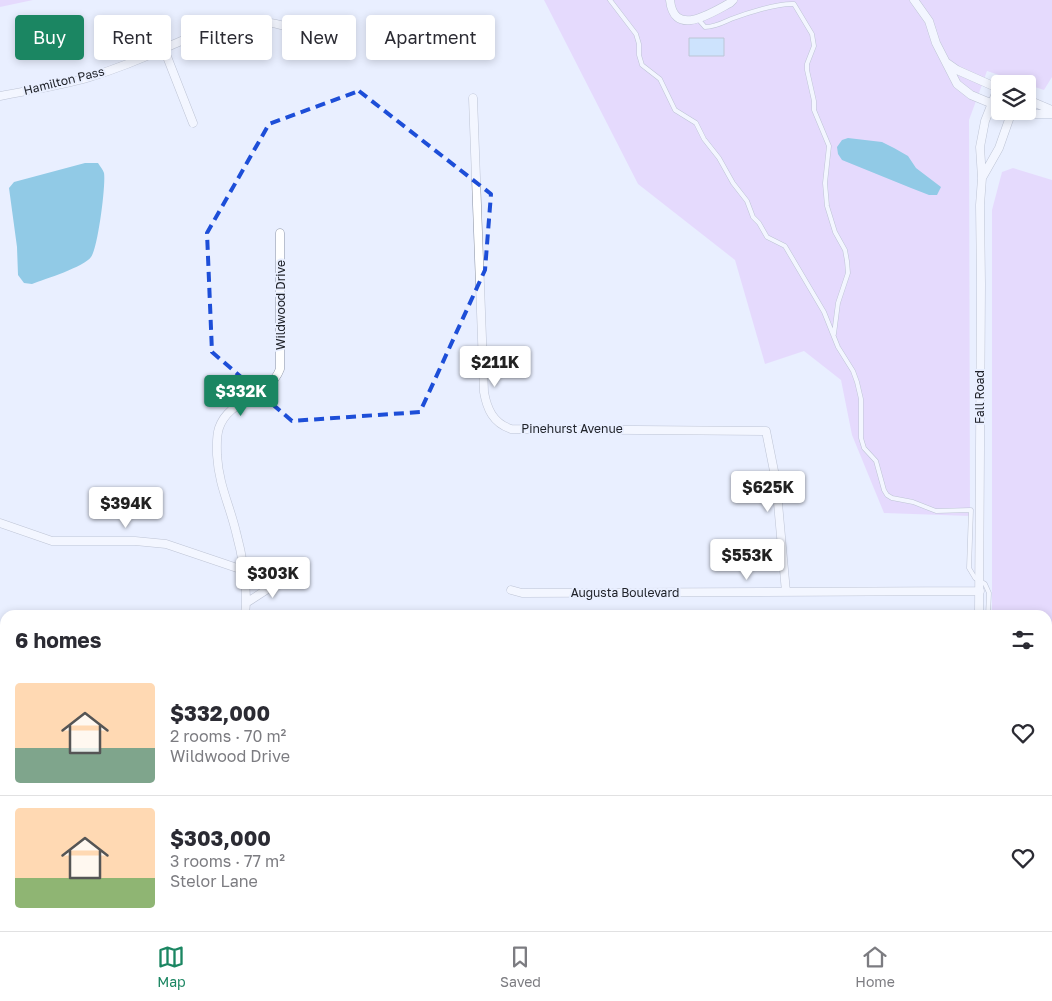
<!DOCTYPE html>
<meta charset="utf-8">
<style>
body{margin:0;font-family:"Golos Text",sans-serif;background:#f2f2f3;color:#2b2b33;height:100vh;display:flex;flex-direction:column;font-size:19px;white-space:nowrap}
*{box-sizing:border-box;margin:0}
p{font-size:16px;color:#7c7c81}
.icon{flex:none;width:28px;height:28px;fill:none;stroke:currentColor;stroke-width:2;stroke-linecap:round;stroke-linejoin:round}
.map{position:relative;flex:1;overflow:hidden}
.drawer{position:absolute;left:0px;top:610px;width:1052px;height:321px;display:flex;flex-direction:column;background:#fff;border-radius:15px 15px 0 0;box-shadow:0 2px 8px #0003}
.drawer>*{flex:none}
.guide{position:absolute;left:15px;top:15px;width:500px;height:45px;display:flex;gap:10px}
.tools{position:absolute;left:991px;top:75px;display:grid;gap:10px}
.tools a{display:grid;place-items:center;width:45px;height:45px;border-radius:5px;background:#fff;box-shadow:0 2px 8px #0003;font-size:25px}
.price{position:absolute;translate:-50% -42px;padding:0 11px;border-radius:5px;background:#fff;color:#222;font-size:16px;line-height:32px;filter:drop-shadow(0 1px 2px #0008)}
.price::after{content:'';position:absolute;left:50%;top:30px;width:15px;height:11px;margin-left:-8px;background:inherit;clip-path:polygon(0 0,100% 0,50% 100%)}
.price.selected{background:#1b8662;color:#fff}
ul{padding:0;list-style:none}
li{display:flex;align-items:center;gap:15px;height:125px;padding:0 15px}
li+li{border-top:1px solid #e1e1e2}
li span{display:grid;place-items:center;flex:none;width:140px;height:100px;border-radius:5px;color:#555}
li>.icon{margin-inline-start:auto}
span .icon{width:60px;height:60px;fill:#fffc;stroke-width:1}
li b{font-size:21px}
h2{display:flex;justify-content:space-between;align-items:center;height:60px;padding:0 15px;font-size:21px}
.pill{padding:0 18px;border-radius:5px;background:#fff;box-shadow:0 2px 8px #0003;font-size:18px;line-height:45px}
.pill.selected{background:#1b8662;color:#fff}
.tab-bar{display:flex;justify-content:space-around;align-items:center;height:70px;border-top:1px solid #e1e1e2;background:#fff;font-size:14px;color:#7c7c81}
.tab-bar a{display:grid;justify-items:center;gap:2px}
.tab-bar .selected{color:#1b8662}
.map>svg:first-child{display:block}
</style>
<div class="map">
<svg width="1052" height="931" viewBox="0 0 1052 931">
<rect width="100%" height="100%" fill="#e9efff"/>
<path fill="#e1c2fb" d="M0,0H33L0,7Z
M544,0H1052V77L1044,90L987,71L969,120L970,516L884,513L852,435L841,380L804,351L765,364L735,260L638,184Z
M1013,168L1052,180V738H1048V615H992V210L1002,172Z
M1048,774H1052V931H984V926H1048Z
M59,926H102L104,931H61Z
M154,926H219L217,931H157Z
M545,926H701V931H544Z"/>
<path fill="#269ec7" d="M848,138L882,142L894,148L908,156L916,168L941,187L937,195H929L911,188L842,160L838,154L837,147L842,140Z
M85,163H98C100,166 103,170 104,173C106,184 98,248 91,257C84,267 45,279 32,284L24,283L18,275L17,247L9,188L14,182Z"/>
<path fill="#abd4fb" stroke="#8594a2" d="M689,38H724V56H689Z"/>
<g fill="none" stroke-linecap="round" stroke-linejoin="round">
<g stroke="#8991a2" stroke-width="5">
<path id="service" d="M610,0L636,34L639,44V55L642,65L660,79L675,110L696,123L704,139L719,158L733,183L747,201L753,217L759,223L767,237L785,246L824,312L838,347L853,371L857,382L861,399V438L864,448L876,461L884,490L887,495L892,498L913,502L936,511L971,510L969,568L975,578L985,584L989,593L988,615
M698,19L705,27C715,27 722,23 731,19C747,13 778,3 794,4L812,34L814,46L807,64V70L814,101V110L829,146L825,183L827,206L835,232L845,250L847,261L848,273L838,303L834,334
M1048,772L1052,771
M997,926L998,931"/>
</g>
<g stroke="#8991a2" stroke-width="9">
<path id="minor" d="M670,0C674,38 711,13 730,3L733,0
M914,0L929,21L936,43L957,84L971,95L1000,107
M164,49L193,123
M947,63L957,70L1000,89
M0,96C30,90 61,86 90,77C116,69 141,59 165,48C214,27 244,10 297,30
M473,98L484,392C487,409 493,423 511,429L766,431L776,481L786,592
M1028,100L1052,110
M1010,111L1031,114H1052
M982,178L999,148L1012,111
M0,523L52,541H135L166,544L243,570
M511,590L522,593L980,591
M246,603L277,583L294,578
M245,615C248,589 243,558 236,532C229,503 219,486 217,455C217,446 216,437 219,428C229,398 269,398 280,369V233
M979,615L981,284L980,205L982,178L980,147L985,121L998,88
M900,926V931"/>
</g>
<g stroke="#8991a2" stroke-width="11">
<path id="tertiary" d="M1048,752L1052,751
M0,759H5
M400,926L401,931"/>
</g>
<path stroke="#8e929e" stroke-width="2" stroke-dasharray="2.5 2.5" stroke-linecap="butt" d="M831,926V931"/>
<use href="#service" stroke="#fff" stroke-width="4"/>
<use href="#minor" stroke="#fff" stroke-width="8"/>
<use href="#tertiary" stroke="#fff" stroke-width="10"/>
</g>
<path d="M0 0H1052V931H0ZM359,91L491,194L485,270L420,412L292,421L212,352L207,233L269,124Z" fill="#e9efff" fill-opacity=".55" fill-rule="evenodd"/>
<path fill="none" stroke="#1d4ed8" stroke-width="4" stroke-dasharray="10 6" stroke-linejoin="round" d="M359,91L491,194L485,270L420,412L292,421L212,352L207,233L269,124Z"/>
<g text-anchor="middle" stroke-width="4" stroke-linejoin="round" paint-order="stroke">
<g font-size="12" fill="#20232a" stroke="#e9efff">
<text transform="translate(64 81) rotate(-14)" y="4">Hamilton Pass</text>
<text transform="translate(281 305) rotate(-90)" y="4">Wildwood Drive</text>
<text transform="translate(980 397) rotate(-90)" y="4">Fall Road</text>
<text x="572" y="433">Pinehurst Avenue</text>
<text x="625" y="597">Augusta Boulevard</text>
</g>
</g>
</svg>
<div class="tools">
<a><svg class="icon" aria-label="layers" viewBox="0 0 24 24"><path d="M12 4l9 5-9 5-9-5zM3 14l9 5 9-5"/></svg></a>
</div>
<b class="price" style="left:495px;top:388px">$211K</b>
<b class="price selected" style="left:241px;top:417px">$332K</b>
<b class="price" style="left:768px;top:513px">$625K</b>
<b class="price" style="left:126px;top:529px">$394K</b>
<b class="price" style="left:747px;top:581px">$553K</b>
<b class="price" style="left:273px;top:599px">$303K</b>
<div class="guide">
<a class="pill selected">Buy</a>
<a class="pill">Rent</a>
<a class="pill">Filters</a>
<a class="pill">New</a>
<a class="pill">Apartment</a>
</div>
<section class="drawer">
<h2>6 homes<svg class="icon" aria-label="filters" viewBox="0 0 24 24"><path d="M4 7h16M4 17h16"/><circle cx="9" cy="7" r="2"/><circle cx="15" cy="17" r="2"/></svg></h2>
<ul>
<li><span style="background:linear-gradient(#ffd9b3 65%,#7fa58c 0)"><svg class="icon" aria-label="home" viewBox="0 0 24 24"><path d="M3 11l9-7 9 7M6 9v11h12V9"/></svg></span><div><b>$332,000</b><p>2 rooms · 70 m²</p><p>Wildwood Drive</p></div><svg class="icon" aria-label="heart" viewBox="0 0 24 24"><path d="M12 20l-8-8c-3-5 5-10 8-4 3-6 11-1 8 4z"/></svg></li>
<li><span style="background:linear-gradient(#ffd9b3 70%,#8fb573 0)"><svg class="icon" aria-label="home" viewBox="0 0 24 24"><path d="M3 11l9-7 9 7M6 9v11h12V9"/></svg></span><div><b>$303,000</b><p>3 rooms · 77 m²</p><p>Stelor Lane</p></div><svg class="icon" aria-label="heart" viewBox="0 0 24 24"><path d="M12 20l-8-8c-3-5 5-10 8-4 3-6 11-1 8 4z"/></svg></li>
</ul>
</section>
</div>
<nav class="tab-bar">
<a class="selected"><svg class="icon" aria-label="map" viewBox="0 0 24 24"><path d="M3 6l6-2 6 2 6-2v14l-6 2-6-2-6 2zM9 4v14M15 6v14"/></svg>Map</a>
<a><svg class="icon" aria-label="saved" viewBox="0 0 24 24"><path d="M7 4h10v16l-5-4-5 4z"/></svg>Saved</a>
<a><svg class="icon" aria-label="home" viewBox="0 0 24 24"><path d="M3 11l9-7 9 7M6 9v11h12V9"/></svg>Home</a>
</nav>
